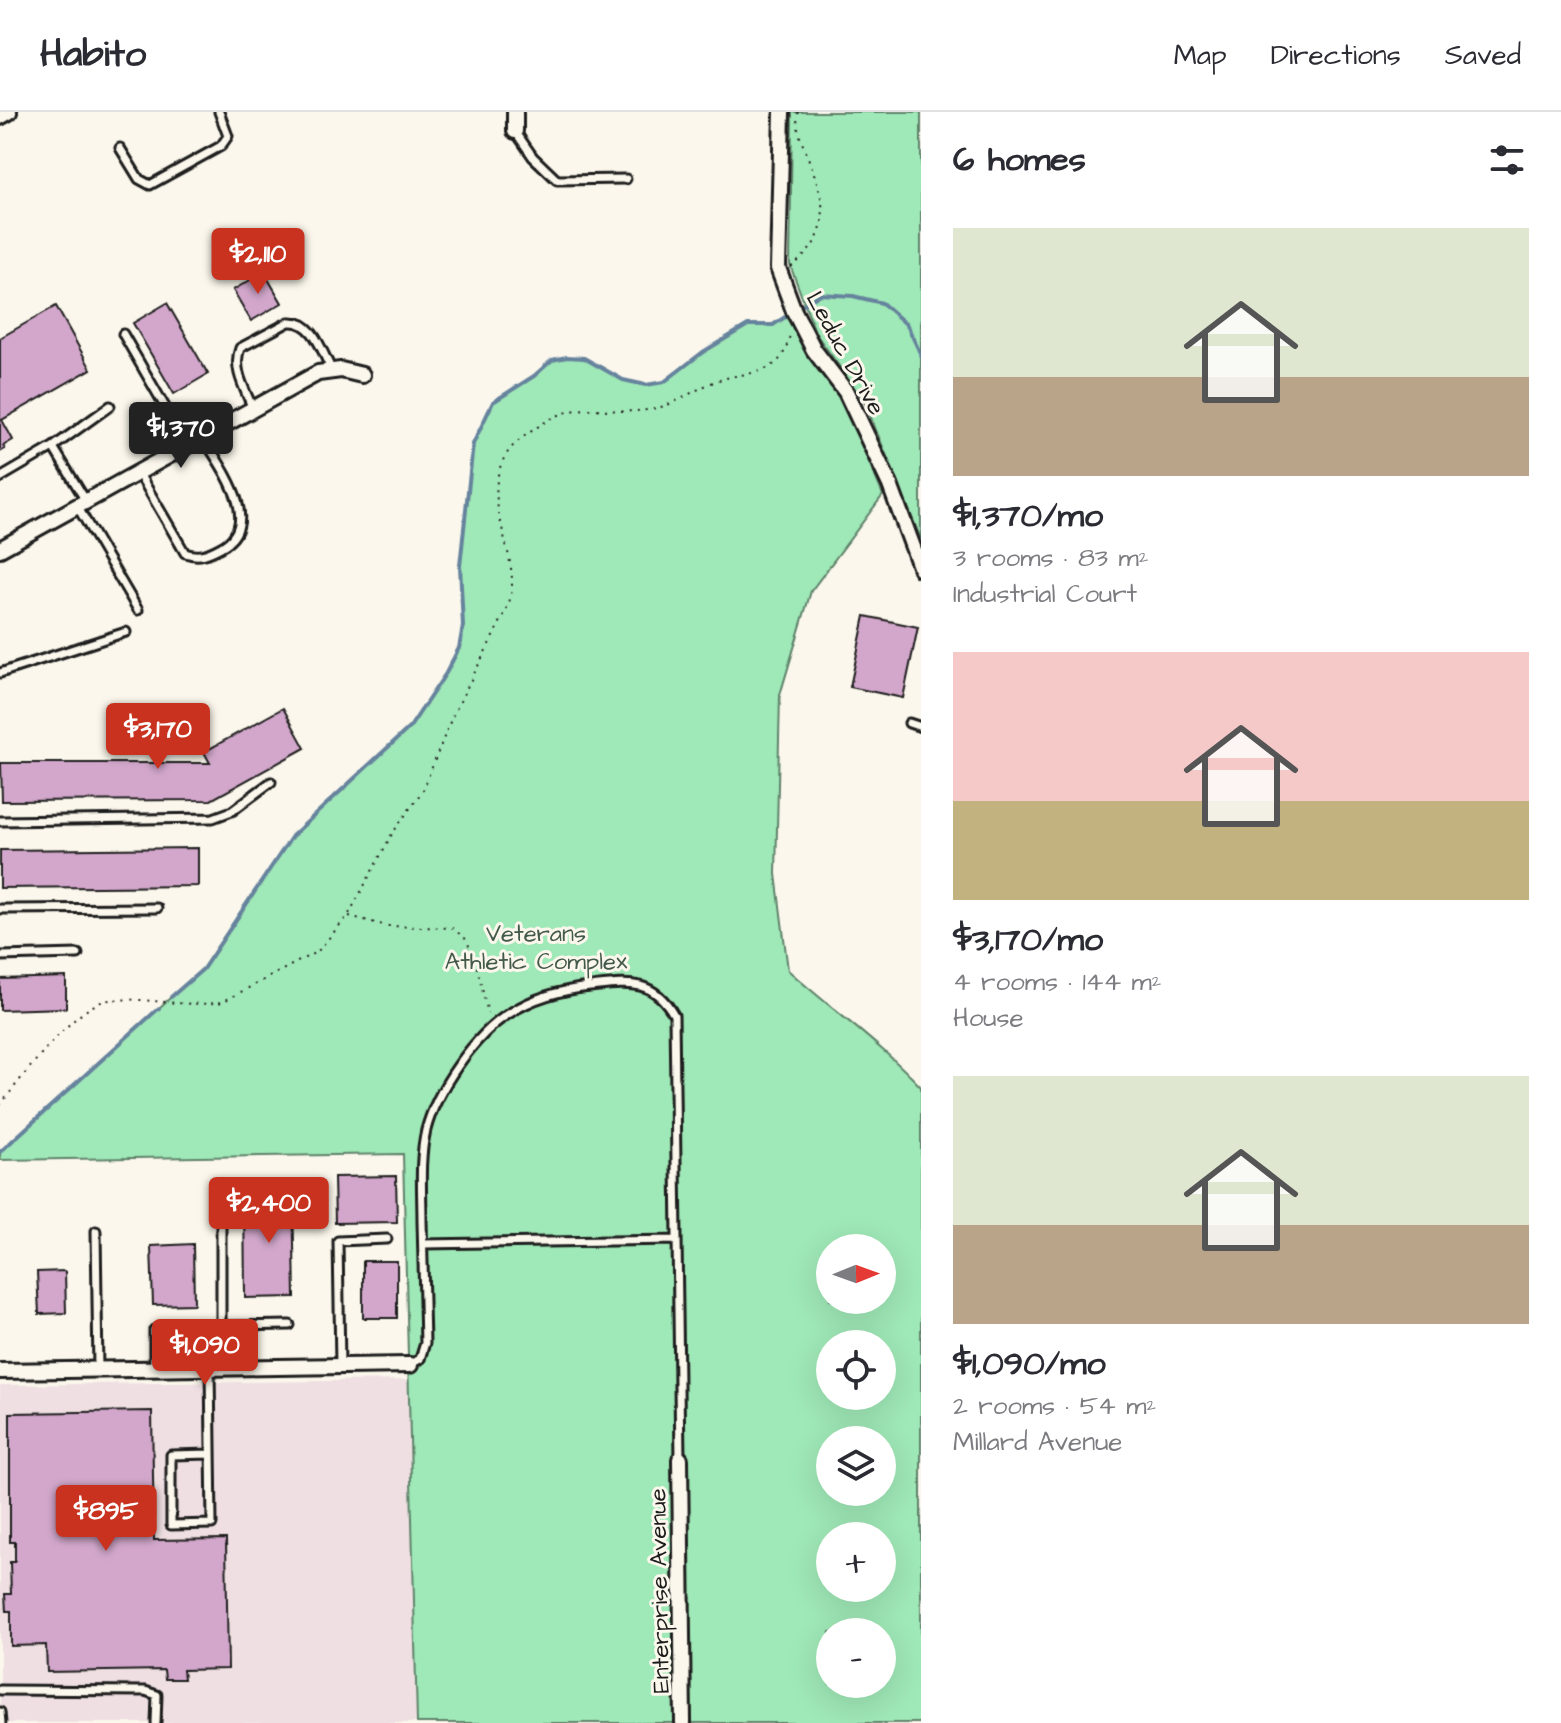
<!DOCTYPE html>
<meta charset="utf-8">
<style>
body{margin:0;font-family:"Architects Daughter",sans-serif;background:#f2f2f3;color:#2b2b33;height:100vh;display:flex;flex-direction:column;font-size:30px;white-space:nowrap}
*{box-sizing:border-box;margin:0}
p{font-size:26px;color:#7c7c81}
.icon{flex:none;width:44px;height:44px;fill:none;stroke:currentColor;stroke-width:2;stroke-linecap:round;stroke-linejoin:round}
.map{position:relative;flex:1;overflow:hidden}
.sheet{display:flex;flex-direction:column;background:#fff;width:640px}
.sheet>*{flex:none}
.needle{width:52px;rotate:89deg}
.fabs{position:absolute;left:816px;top:1122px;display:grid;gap:16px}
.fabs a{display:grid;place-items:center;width:80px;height:80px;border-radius:50%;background:#fff;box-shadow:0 8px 32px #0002;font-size:40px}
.price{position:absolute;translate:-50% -68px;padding:0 18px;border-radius:8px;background:#c8321e;color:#fff;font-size:26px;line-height:52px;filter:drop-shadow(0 2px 4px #0008)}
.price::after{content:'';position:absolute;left:50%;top:48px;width:24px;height:18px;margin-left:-12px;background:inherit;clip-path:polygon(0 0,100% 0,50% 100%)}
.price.active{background:#222;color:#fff}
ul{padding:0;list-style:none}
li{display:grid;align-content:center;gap:16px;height:424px;padding:0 32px}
li span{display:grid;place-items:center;height:248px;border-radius:0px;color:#555}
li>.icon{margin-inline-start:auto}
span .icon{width:144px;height:144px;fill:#fffc;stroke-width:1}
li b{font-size:34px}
h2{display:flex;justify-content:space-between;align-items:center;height:96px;padding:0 32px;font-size:34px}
header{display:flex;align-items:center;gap:48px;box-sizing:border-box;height:112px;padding:0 40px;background:#fff;border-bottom:2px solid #e1e1e2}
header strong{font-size:38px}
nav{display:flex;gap:44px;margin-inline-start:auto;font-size:28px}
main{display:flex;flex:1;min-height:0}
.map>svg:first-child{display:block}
</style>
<header>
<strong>Habito</strong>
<nav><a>Map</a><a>Directions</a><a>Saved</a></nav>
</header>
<main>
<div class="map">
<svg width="921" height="1611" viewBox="0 0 921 1611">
<rect width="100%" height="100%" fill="#fbf7ec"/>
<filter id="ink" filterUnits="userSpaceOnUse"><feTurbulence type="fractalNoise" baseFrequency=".0125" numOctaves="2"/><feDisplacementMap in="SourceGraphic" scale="16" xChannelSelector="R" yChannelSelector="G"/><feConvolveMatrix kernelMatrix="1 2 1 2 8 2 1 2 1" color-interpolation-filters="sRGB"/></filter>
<g filter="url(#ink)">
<path fill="#efdfe2" d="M411,1268L416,1611H0V1273Z"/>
<path fill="#9fe8b7" stroke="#5e826a" stroke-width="2" fill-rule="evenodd" d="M792,0H921V427L864,289L816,222L790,153Z
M786,205L842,287L883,383L811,479L780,583L776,762L788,858C832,898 880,931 921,975V1611H417L403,1042L0,1048V1040L202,857L292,724L410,615L446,561L459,536L463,514L460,454L473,332L493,290L534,264L552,248L567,245L584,246L623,268L646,273L664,270L703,240L748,213H773ZM830,1136H882V1188H830ZM830,1232H882V1284H830ZM830,1328H882V1380H830ZM830,1424H882V1476H830ZM830,1520H882V1572H830Z"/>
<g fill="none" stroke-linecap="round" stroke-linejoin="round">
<path stroke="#66839d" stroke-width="4" d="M171,885L203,857L292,724L410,615L446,561L459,536L463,514L460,454L473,332L493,290L534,264L552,248L567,245L584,246L623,268L646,273L664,270L703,240L748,213H773L820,182L853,184L882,191L907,213L921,243
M0,1040L159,896"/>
</g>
<path fill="#d2a7cb" stroke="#1c1c1c" stroke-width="2" d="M264,160L282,191L251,209L233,178Z
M167,191L208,262L174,282L133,211Z
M56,194L91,257L2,308L13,328L3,334L5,337L0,340V226Z
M865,504L918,515L903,586L850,575Z
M283,596L305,636L211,688L2,689L1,651H210L204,640Z
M198,736V774L0,776V738Z
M66,865V896L0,898V867Z
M396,1064L397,1110L335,1111L334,1065Z
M293,1079L295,1185L245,1186L244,1080Z
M193,1132L194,1192L153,1193L151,1134Z
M363,1149H397V1206H363Z
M65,1159L66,1201L39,1202L37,1160Z
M152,1299L154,1428L226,1427L228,1557L183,1558L184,1567H165L164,1558L47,1560L46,1533L11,1534V1499H6L5,1482H11L10,1450H15V1430H10V1301Z"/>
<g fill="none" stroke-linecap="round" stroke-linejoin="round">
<g stroke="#1c1c1c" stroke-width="13">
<path id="lane" d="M515,19L533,45L557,68L626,67
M120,36L139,67L150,73L221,34L228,24L219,0
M123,222L187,333
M253,297C245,277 232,257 240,236L289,210C314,208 322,240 332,259
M53,335L86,389
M138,360L185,441C199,446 208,442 221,435C265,411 220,354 203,325
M0,366L53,335L110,294
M77,394L138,498
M0,561L126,520
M909,611L921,615
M0,709L213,706L232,699L271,670
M0,797L157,796
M0,844L78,842
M221,1077V1256
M96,1119L98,1258
M423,1132L677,1128
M221,1214L290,1213
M411,1252L420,1247L425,1231C424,1191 423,1150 422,1109C422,1079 419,1048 426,1018C436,979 475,922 510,901C533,886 562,878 590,875C628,871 653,866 674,903L680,1347
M340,1253L338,1129L387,1127
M210,1256L212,1412L171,1413V1343L211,1342
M154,1257V1218L185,1216
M0,1578L145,1579L157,1583L156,1611
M0,1600L1,1611"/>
</g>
<g stroke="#1c1c1c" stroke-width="20">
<path id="street" d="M782,0L778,156L794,199L814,238L846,280L890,373L921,457
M0,5L9,0
M515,19V0
M0,437L318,261L341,258L362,263
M0,1259L410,1253
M680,1347L683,1611"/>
</g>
<path stroke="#1c1c1c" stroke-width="2" stroke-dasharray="2 6" stroke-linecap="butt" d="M791,155C836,121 825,89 807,43C801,28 795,15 798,0
M349,804L387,814L452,816L466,827L475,847L488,902
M0,993C22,966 77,890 110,888C148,885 185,896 222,890L318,839L349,802L392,722L423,678L452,605L505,501C507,495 510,489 511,483C519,438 477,384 508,340C515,330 526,323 536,316C585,282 604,306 653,297C680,292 700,272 726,266C741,262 759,262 773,253C783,247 788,233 790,222"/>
<use href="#lane" stroke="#fbf7ec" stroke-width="7"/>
<use href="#street" stroke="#fbf7ec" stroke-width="14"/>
</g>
</g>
<g text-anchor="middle" stroke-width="6" stroke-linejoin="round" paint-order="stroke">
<g font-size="24" fill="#1c1c1c" stroke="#fbf7ec">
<text transform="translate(846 241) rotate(61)" y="8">Leduc Drive</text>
<text transform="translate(659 1479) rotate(-91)" y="8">Enterprise Avenue</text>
</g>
<g font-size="24" fill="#43594a" stroke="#fbf7ec">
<text x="536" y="829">Veterans<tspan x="536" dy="28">Athletic Complex</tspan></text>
</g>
</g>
</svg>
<div class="fabs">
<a><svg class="needle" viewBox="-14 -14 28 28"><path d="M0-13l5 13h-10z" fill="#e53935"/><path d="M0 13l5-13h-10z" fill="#7c7c81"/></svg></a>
<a><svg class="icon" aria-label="locate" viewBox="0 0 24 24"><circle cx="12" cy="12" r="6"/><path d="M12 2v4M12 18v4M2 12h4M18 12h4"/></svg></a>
<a><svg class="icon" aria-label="layers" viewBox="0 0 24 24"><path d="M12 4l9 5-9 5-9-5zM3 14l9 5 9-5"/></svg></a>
<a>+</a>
<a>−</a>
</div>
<b class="price" style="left:258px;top:184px">$2,110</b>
<b class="price active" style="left:181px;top:358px">$1,370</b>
<b class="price" style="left:158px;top:659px">$3,170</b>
<b class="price" style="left:269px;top:1133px">$2,400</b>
<b class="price" style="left:205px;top:1275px">$1,090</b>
<b class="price" style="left:106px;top:1441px">$895</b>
</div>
<section class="sheet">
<h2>6 homes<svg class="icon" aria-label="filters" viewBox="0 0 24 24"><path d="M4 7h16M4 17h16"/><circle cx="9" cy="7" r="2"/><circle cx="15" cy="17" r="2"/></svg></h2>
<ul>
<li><span style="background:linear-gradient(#dfe7d0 60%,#b9a48a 0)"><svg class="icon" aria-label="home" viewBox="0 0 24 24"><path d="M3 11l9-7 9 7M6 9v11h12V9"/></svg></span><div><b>$1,370/mo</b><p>3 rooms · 83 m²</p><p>Industrial Court</p></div></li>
<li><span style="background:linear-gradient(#f6c9c9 60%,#c2b280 0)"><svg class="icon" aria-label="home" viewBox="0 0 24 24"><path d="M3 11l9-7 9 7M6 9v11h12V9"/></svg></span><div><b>$3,170/mo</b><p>4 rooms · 144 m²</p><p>House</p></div></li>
<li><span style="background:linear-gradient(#dfe7d0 60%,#b9a48a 0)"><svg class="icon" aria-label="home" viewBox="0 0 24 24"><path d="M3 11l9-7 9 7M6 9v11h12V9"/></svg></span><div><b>$1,090/mo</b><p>2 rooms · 54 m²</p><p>Millard Avenue</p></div></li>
</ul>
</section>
</main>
